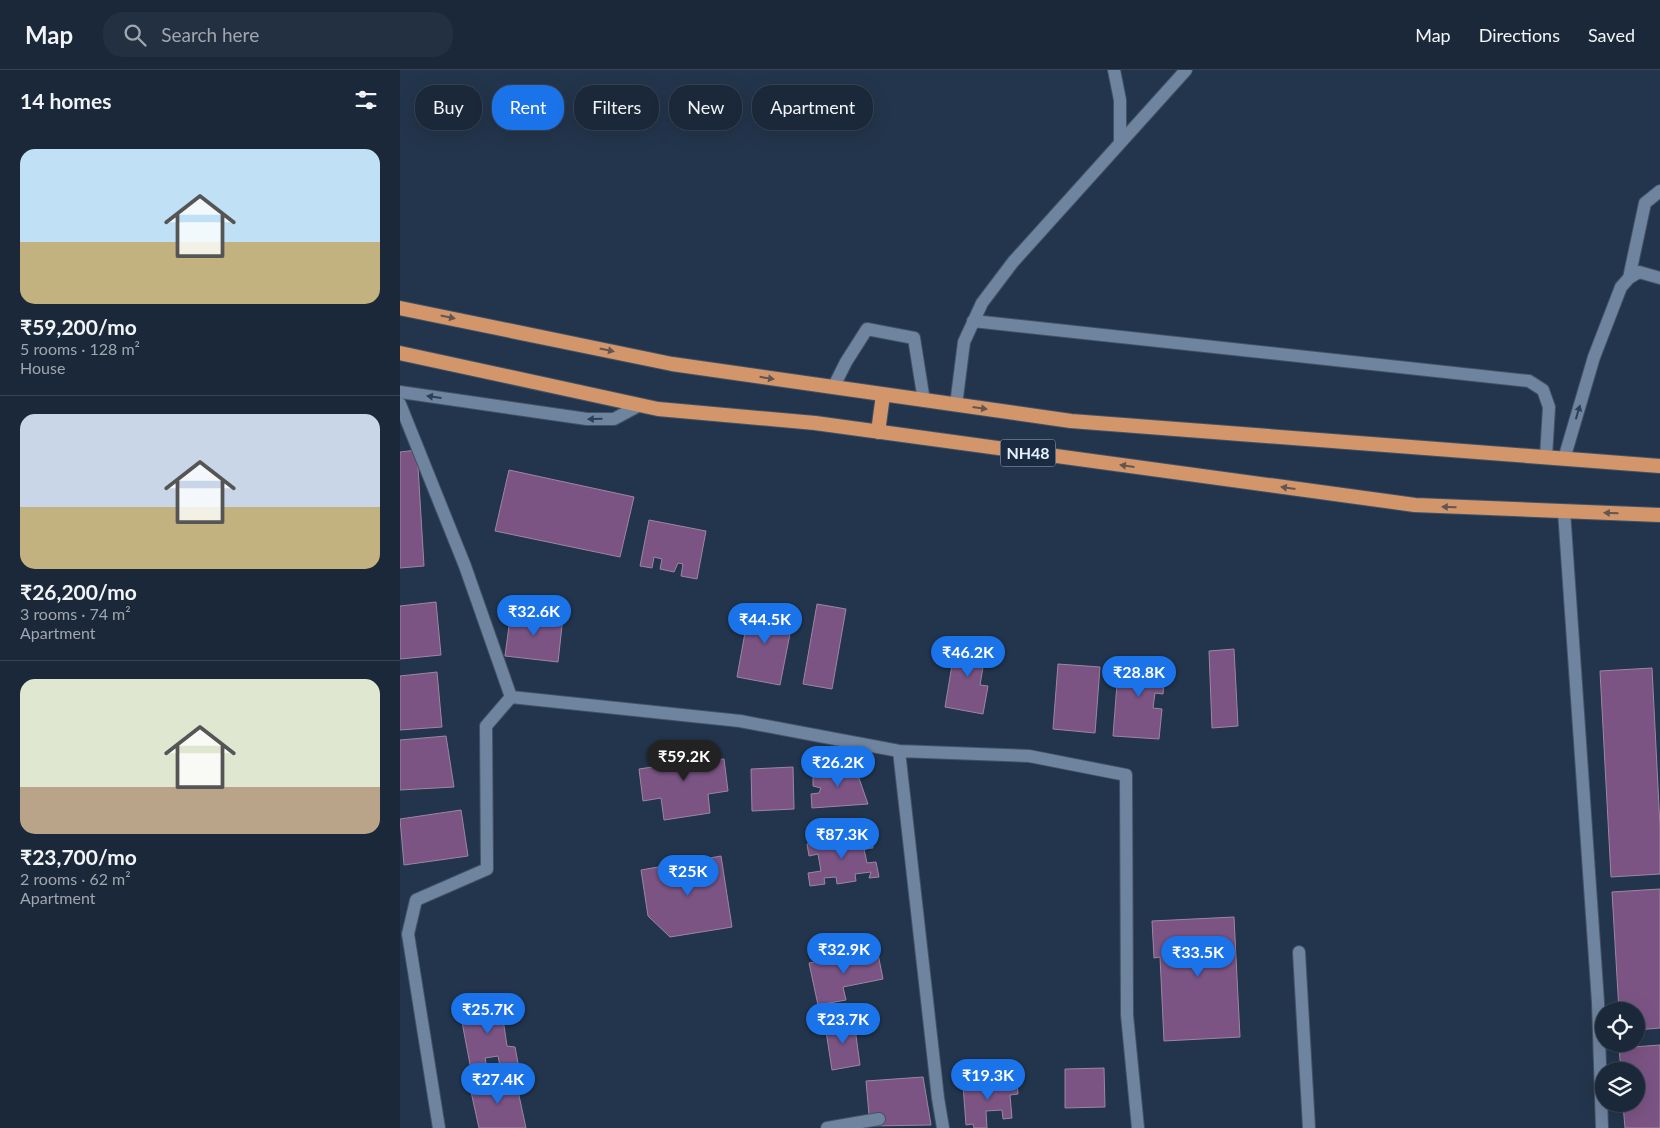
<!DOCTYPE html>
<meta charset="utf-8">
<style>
body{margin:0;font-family:Lato,sans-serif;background:#233041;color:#f1f3f6;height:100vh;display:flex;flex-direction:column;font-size:19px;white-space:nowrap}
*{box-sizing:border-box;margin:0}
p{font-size:16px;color:#9fa6ae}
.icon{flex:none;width:28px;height:28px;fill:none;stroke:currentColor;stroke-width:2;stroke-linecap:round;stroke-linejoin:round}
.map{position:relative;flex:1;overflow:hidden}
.panel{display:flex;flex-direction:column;background:#1a2839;width:400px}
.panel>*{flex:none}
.top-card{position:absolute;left:15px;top:15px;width:475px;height:45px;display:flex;gap:10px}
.fabs{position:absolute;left:1195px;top:932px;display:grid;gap:10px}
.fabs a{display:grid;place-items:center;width:50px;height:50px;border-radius:50%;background:#1a2839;box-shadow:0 5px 20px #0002,0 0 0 1px #384453;font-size:25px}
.price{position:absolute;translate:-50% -42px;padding:0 11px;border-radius:18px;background:#1a73e8;color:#fff;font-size:16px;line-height:32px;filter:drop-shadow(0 1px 2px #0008)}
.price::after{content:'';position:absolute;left:50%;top:30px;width:15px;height:11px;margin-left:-8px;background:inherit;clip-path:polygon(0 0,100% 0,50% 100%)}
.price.on{background:#222;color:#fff}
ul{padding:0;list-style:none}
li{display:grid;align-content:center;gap:10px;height:265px;padding:0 20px}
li+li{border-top:1px solid #384453}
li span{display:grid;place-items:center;height:155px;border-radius:15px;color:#555}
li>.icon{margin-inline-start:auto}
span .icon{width:90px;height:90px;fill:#fffc;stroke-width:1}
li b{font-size:21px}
h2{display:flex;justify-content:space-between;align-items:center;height:60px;padding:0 20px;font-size:21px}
.chip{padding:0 18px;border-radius:20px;background:#1a2839;box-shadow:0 5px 20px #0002,0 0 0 1px #384453;font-size:18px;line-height:45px}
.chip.on{background:#1a73e8;color:#fff}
header{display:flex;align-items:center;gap:30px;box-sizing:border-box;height:70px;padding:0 25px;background:#1a2839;border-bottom:1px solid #384453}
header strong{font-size:24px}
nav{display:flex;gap:28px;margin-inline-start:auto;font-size:18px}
.search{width:350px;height:45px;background:#233041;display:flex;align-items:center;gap:12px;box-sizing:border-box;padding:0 18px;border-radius:20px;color:#9fa6ae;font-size:19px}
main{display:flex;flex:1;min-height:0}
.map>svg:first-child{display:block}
</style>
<header>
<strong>Map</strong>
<div class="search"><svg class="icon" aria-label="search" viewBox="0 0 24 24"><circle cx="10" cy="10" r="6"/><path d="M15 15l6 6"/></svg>Search here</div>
<nav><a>Map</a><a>Directions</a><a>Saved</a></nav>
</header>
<main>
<section class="panel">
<h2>14 homes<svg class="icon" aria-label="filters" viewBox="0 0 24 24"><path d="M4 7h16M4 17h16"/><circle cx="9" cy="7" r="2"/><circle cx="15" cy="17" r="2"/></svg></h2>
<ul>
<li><span style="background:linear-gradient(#bfe0f5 60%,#c2b280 0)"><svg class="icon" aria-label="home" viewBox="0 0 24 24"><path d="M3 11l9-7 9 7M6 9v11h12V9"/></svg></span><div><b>₹59,200/mo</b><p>5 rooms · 128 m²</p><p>House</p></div></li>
<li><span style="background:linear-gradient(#c9d6e8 60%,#c2b280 0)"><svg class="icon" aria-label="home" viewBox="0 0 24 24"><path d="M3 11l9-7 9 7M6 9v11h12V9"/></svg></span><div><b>₹26,200/mo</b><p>3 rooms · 74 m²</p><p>Apartment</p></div></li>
<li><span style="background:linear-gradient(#dfe7d0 70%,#b9a48a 0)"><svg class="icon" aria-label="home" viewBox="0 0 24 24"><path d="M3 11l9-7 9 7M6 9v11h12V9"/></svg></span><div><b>₹23,700/mo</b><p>2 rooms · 62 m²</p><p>Apartment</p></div></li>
</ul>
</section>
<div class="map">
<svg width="1260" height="1058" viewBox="0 0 1260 1058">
<rect width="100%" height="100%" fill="#23354c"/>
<path fill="#7b5484" stroke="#9d86a1" d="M17,380L24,496L0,498V382Z
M109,400L234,427L220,487L95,461Z
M249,450L306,461L297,509L281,506L283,494L278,493L274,502L260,499L262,489L254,487L252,498L240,496Z
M36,532L41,585L0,589V536Z
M417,534L446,539L432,619L403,614Z
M350,535L394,543L380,615L337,607Z
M111,541L163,547L158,592L105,586Z
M556,571L596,578L594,587L585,585L580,615L588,616L583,644L545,637Z
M834,579L838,656L812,658L809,581Z
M719,588L766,591L763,624L755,623L753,638L762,639L759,669L713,666Z
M658,594L700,597L695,663L653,659Z
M1252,598L1260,757V804L1211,807L1200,601Z
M37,602L42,657L0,660V606Z
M46,666L54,717L0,720V670Z
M302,675L304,691L324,689L328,721L308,724L310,743L264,750L261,728L243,731L239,699L259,696L258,681Z
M413,694H418V707H438V694H454L468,734L412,738L411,724L419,723L421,718L413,716Z
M393,697L394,739L352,741L351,699Z
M61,740L68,786L4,795L0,749Z
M471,764L473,778L464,779L467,793L476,792L479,807L469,808L471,802L455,804L456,811L437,814L436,807L424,808L425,814L410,816L408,803L421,801L418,784L409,786L407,774Z
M321,786L332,857L270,867L248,846L241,800Z
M1260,819V958L1236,960V941H1219L1212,822Z
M834,847L840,967L764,971L760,887L754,888L752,851Z
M477,879L483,909L443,917L446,930L418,935L409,893Z
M104,928L113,948L103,949L107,976L115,977L119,998L101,1001L98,986L85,988L88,1002L72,1005L59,936Z
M454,951L460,995L432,1000L425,955Z
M1260,975V1058H1225L1223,1034H1236V1001H1221L1219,978Z
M704,998L705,1037L665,1038V999Z
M115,1007L126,1058H79L70,1017Z
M523,1007L531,1055L470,1056L466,1011Z
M617,1011L618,1024L610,1025L612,1048L603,1049L602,1040L586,1041L587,1058H574L573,1054L566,1055L563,1015Z"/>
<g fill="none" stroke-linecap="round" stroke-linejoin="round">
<g stroke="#435367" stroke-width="14">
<path id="service" d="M1229,208L1245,133L1260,121
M1164,389L1194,287L1221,217L1229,208L1239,202L1260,208
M1164,441L1198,932L1202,1058
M899,882L909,1058"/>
</g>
<g stroke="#435367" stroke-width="14">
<path id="minor" d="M714,0L720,30V72
M573,251L1129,311L1143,320L1149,337L1146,387
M433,318L446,292L467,259L514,268L524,331
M0,322L187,349H214L240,335
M0,334L65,496L111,627L340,651L499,681L538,1028L543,1058
M556,335L564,272L582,233L613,192L786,0
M499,681L629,686L726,705L727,945L738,1058
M39,1058L8,864L16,830L87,799L86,656L111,627
M427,1058L479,1049"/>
</g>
<g stroke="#435367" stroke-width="16">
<path id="trunk" d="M0,238L272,294L671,351L1260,396
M0,283L258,339L415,353L1015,435L1260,445
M478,362L483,325"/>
</g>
<use href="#service" stroke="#6f849f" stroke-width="12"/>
<use href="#minor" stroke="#6f849f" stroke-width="12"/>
<use href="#trunk" stroke="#d2966a" stroke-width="14"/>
</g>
<defs><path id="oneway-solid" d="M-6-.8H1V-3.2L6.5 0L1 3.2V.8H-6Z" transform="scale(1.25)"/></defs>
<g fill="#635551">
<use href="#oneway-solid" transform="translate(48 247) rotate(12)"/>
<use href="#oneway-solid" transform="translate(207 280) rotate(12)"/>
<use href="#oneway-solid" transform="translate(367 308) rotate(9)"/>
<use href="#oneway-solid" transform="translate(580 338) rotate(8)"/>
<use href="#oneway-solid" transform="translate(727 396) rotate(-172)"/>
<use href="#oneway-solid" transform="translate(888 418) rotate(-172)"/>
<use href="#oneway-solid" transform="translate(1049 437) rotate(-178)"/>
<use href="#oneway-solid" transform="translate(1211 443) rotate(-178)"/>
</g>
<g fill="#2e4058">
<use href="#oneway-solid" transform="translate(34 327) rotate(-172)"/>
<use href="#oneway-solid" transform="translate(1178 342) rotate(-73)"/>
<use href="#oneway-solid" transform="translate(195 349) rotate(179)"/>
</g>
<g text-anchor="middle" stroke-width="4" stroke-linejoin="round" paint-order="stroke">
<rect fill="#192a41" stroke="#a7b5c6" stroke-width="1" x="600.5" y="369.5" width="55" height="27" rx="4"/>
<g font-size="16" font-weight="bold" fill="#e4f0ff">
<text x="628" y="389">NH48</text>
</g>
</g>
</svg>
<div class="fabs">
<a><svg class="icon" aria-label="locate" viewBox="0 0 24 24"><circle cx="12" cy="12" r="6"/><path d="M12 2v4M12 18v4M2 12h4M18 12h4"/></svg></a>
<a><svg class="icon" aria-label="layers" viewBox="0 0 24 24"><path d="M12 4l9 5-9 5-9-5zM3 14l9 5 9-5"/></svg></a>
</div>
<b class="price" style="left:134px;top:567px">₹32.6K</b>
<b class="price" style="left:365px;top:575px">₹44.5K</b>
<b class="price" style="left:568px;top:608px">₹46.2K</b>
<b class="price" style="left:739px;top:628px">₹28.8K</b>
<b class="price on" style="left:284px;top:712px">₹59.2K</b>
<b class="price" style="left:438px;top:718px">₹26.2K</b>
<b class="price" style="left:442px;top:790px">₹87.3K</b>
<b class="price" style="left:288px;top:827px">₹25K</b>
<b class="price" style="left:444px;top:905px">₹32.9K</b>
<b class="price" style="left:798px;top:908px">₹33.5K</b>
<b class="price" style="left:88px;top:965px">₹25.7K</b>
<b class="price" style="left:443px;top:975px">₹23.7K</b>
<b class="price" style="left:588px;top:1031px">₹19.3K</b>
<b class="price" style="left:98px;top:1035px">₹27.4K</b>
<div class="top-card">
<a class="chip">Buy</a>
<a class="chip on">Rent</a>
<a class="chip">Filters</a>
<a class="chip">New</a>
<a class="chip">Apartment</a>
</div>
</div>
</main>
